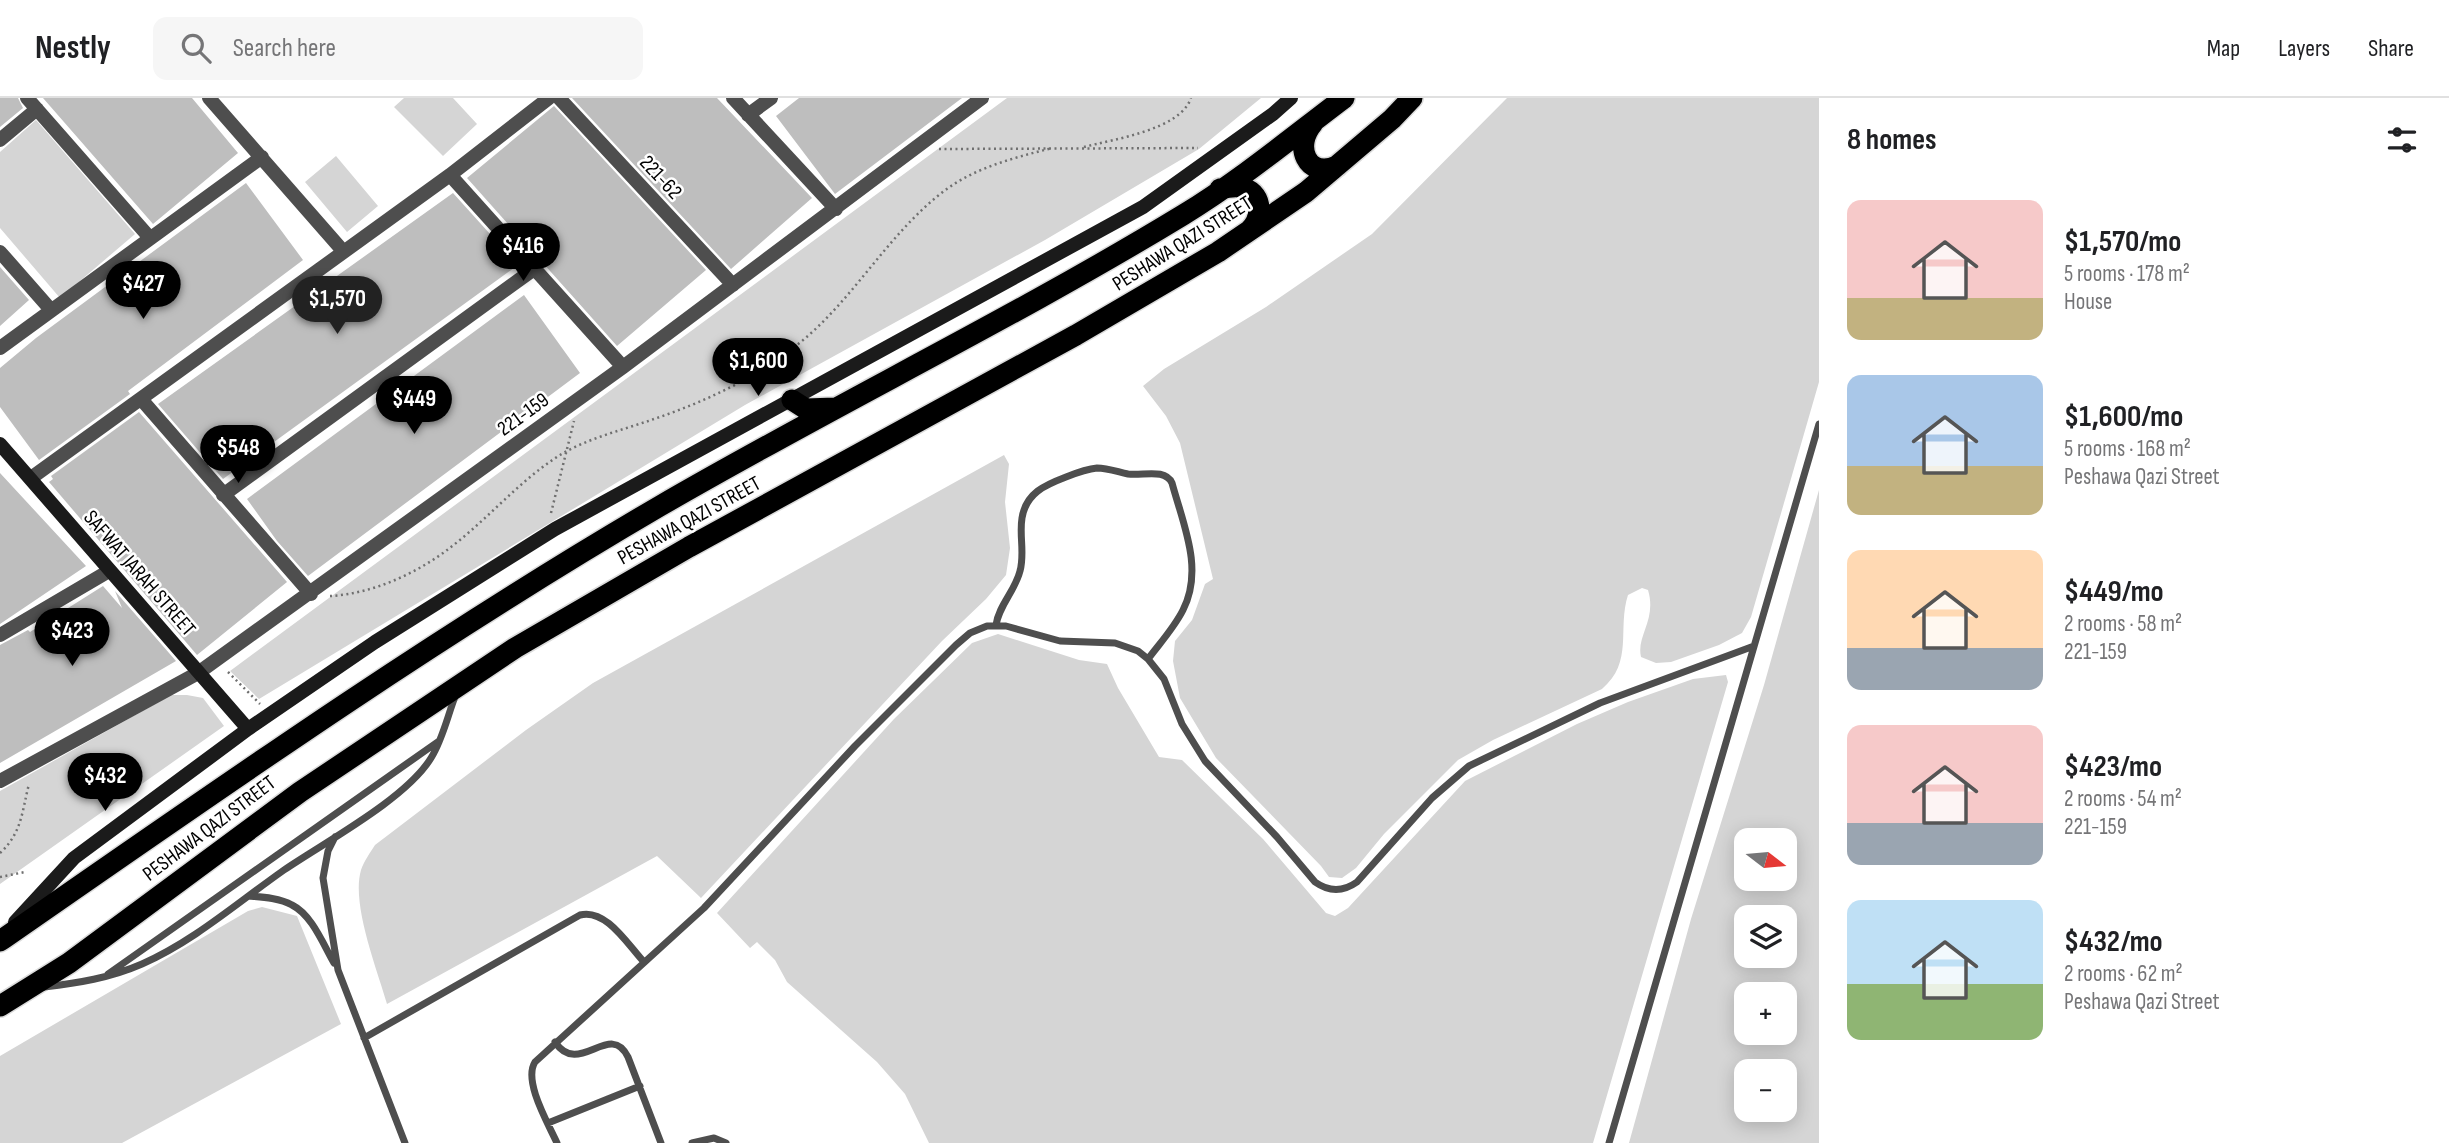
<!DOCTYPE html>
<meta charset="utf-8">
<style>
body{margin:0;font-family:"Sofia Sans Condensed",sans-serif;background:#f6f6f6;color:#202124;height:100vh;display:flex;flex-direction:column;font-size:26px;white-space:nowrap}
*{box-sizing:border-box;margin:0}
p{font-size:23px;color:#757577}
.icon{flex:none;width:38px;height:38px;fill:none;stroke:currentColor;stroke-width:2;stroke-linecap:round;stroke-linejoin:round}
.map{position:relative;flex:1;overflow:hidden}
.drawer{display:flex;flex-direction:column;background:#fff;width:630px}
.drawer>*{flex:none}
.needle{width:46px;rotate:106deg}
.tools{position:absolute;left:1734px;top:730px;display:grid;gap:14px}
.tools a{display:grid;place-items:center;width:63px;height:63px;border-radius:14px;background:#fff;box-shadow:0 4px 18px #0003;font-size:35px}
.price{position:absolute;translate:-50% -60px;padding:0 16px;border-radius:24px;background:#000;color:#fff;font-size:23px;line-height:46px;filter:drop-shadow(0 2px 4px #0008)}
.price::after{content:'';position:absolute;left:50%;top:42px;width:21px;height:16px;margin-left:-10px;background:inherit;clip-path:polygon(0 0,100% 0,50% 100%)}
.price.current{background:#222;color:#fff}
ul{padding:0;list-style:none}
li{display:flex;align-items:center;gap:21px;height:175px;padding:0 28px}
li span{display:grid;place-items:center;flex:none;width:196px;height:140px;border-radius:14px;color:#555}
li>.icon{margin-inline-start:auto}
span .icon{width:84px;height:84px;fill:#fffc;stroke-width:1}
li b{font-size:30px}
h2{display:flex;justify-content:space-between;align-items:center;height:84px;padding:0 28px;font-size:30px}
header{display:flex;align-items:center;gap:42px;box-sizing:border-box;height:98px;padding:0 35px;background:#fff;border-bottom:2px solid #e0e0e0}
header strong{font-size:33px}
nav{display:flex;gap:38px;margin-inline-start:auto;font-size:24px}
.search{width:490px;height:63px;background:#f6f6f6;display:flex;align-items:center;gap:18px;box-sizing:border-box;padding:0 24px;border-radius:14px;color:#757577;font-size:26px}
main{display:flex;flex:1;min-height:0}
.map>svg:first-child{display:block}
</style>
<header>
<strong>Nestly</strong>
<div class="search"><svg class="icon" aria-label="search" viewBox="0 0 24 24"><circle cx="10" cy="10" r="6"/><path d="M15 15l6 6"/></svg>Search here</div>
<nav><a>Map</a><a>Layers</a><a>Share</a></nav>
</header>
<main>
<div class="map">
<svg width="1819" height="1045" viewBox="0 0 1819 1045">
<rect width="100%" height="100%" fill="#fff"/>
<path fill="#d5d5d5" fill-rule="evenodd" d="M404,0H453L477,26L443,58L394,9Z
M1007,0H1261L1199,51L1045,142L745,307L259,601L230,573Z
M1507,0H1819V284L1751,519L1742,535L1719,547L1671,564L1656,565L1641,559C1636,538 1657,522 1648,492L1642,490L1628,497C1617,531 1634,564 1602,591L1493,642L1458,662L1384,736L1356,770L1342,780L1329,779L1321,768L1216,660L1180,600L1173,563L1175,543L1192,522L1205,486L1213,481L1180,345L1166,318L1143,288L1164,271L1266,209L1372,136Z
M36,22L135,136L60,200L0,130V54Z
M336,58L378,108L347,134L305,84Z
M1004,357L1009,366L1005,404L1010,450L1006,477L986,501L942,543L701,800L657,758L387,906C377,871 351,806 361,772C364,763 370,755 375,747L526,632L593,585Z
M1819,392V1045H1629L1691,821L1764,587ZM1746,742H1785V780H1746ZM1746,819H1785V858H1746ZM1747,896H1785V934H1746ZM1746,973H1785V1012H1746Z
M998,536L1079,562L1107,566L1118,590L1159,659L1182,662L1263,741L1326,815L1335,818L1348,810L1465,683L1577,626L1628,604L1693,581L1726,577L1728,584L1593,1045H929L905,996L877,964L787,884L775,862L757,844L750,850L717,815L894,621L972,545Z
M171,597H187L203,600L224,628L0,786V693Z
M262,809L297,818L341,926L122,1045H0V958L248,813Z"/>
<path fill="#bebebe" d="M0,0H18L23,10L0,29Z
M43,0H192L238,55L153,126Z
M572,0H717L812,100L731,171Z
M799,0H962L835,96L776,18Z
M554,8L706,172L617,248L467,80Z
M246,85L303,162L128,293L130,296L39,362L0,309V270L36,240Z
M453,95L518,167L223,381L158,306Z
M0,169L29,202L0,228Z
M524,197L580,275L308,478L277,443L247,401Z
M139,314L287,484L197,557L49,384L53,381L51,378Z
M0,375L86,468L0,526Z
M103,488L122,510L115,493L176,563L0,665V547L28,532L30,534Z"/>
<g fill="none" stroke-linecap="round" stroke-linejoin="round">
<g stroke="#dbdbdb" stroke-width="24">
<path id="highway" d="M1313,25C1293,48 1307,81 1337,68
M1220,91C1228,89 1236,87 1244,90C1264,97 1262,121 1249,133
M792,302L806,311L835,310
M0,843C216,693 432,541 660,408C832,308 1012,221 1183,117C1239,83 1291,40 1344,0
M0,908L69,865L300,694L515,550L689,449L1076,237L1218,154L1306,94L1392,21L1412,0"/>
</g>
<path stroke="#707070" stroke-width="2.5" stroke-dasharray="2 3.5" stroke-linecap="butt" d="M1084,49C1114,41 1180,32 1191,0
M939,51L1198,50
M551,415L574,323
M330,498C372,496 418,475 451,449C489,420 519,383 560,357C588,340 623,332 654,321C707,303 758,279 802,243C855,199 889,135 944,93C976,69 1014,60 1052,50
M228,574L260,606
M0,755C22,735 22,713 29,686
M0,779L25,774"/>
<path stroke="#4e4e4e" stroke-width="7" d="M996,527C999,507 1015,493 1020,473C1025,455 1019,438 1022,420C1026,395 1045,387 1066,379C1076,375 1086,371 1097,370C1108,370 1118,374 1128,376C1143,378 1165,370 1172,385C1183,426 1204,471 1183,512C1174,530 1160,545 1148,561
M335,739L328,753L323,780L338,872L405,1045
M249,798C262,799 280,800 292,807C312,817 323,846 334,865
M108,876L439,643
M44,889C78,885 110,880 142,866C194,843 237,805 284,772C325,744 406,701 431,660C443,641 448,616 456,596
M364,940L580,817C606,810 628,847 644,864
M555,944C579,980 610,922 628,959L661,1045
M548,1025L640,988
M557,1045C548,1025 523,983 535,964L704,810L855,648L956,547L970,535L987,528H1006L1060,543L1115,545L1138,553L1148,561L1164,581L1182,626L1205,663L1277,739L1315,784C1329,794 1343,794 1357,784L1432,700L1469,668L1600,605L1754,548
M692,1045L714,1040L726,1045
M1609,1045L1819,326"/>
<path stroke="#4e4e4e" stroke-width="14" d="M27,0L150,140
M209,0L343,153
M559,0L733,187
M733,0L836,111
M748,17L771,0
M0,42L37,11
M450,77L623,269
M0,154L51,212
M0,250L262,59
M141,301L311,496
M31,380L450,77L549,0
M223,397L534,171
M0,537L109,473
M0,683L198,575L623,269L982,0"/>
<path stroke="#1b1b1b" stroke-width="14" d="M0,346L248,631
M15,824L74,760L248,631L375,544L555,431L1143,109L1273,16L1291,0"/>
<use href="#highway" stroke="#000" stroke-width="21"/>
</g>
<g text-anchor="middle" stroke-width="5" stroke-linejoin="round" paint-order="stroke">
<g font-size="21" fill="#000" stroke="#fff">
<text transform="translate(661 79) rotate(47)" y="7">221-62</text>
<text transform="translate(1182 145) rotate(-32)" y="7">PESHAWA QAZI STREET</text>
<text transform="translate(523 316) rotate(-36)" y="7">221-159</text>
<text transform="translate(689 422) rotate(-29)" y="7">PESHAWA QAZI STREET</text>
<text transform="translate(140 475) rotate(49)" y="7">SAFWAT JARAH STREET</text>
<text transform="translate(209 730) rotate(-37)" y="7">PESHAWA QAZI STREET</text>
</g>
</g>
</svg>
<div class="tools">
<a><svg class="needle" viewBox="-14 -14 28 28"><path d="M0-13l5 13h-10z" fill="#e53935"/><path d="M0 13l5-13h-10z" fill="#757577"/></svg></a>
<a><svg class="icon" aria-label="layers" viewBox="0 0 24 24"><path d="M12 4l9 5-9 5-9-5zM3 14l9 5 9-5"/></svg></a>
<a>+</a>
<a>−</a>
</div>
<b class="price" style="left:523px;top:185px">$416</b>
<b class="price" style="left:143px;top:223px">$427</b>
<b class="price current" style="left:337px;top:238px">$1,570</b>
<b class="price" style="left:758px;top:300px">$1,600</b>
<b class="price" style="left:414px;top:338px">$449</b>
<b class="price" style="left:238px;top:387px">$548</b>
<b class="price" style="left:72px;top:570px">$423</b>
<b class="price" style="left:105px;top:715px">$432</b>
</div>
<section class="drawer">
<h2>8 homes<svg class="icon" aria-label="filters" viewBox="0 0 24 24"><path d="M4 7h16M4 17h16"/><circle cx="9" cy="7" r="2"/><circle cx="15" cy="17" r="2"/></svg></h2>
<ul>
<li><span style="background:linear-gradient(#f6c9c9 70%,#c2b280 0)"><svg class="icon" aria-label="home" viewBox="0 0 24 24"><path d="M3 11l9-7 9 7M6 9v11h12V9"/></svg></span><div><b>$1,570/mo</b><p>5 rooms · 178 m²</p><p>House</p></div></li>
<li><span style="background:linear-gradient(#a9c7e8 65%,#c2b280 0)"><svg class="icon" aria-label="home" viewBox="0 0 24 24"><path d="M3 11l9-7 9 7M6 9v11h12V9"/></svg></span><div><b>$1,600/mo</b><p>5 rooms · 168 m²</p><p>Peshawa Qazi Street</p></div></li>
<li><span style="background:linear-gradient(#ffd9b3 70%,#9aa5b1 0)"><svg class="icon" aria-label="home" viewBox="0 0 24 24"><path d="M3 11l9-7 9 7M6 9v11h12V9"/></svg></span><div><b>$449/mo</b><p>2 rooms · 58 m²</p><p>221-159</p></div></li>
<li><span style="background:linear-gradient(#f6c9c9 70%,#9aa5b1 0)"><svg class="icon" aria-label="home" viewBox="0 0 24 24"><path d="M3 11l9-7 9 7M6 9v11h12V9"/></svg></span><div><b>$423/mo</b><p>2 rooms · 54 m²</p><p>221-159</p></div></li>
<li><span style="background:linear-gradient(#bfe0f5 60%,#8fb573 0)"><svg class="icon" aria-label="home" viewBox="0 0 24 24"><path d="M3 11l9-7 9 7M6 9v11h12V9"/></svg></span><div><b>$432/mo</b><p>2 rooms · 62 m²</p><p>Peshawa Qazi Street</p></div></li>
</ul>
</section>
</main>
